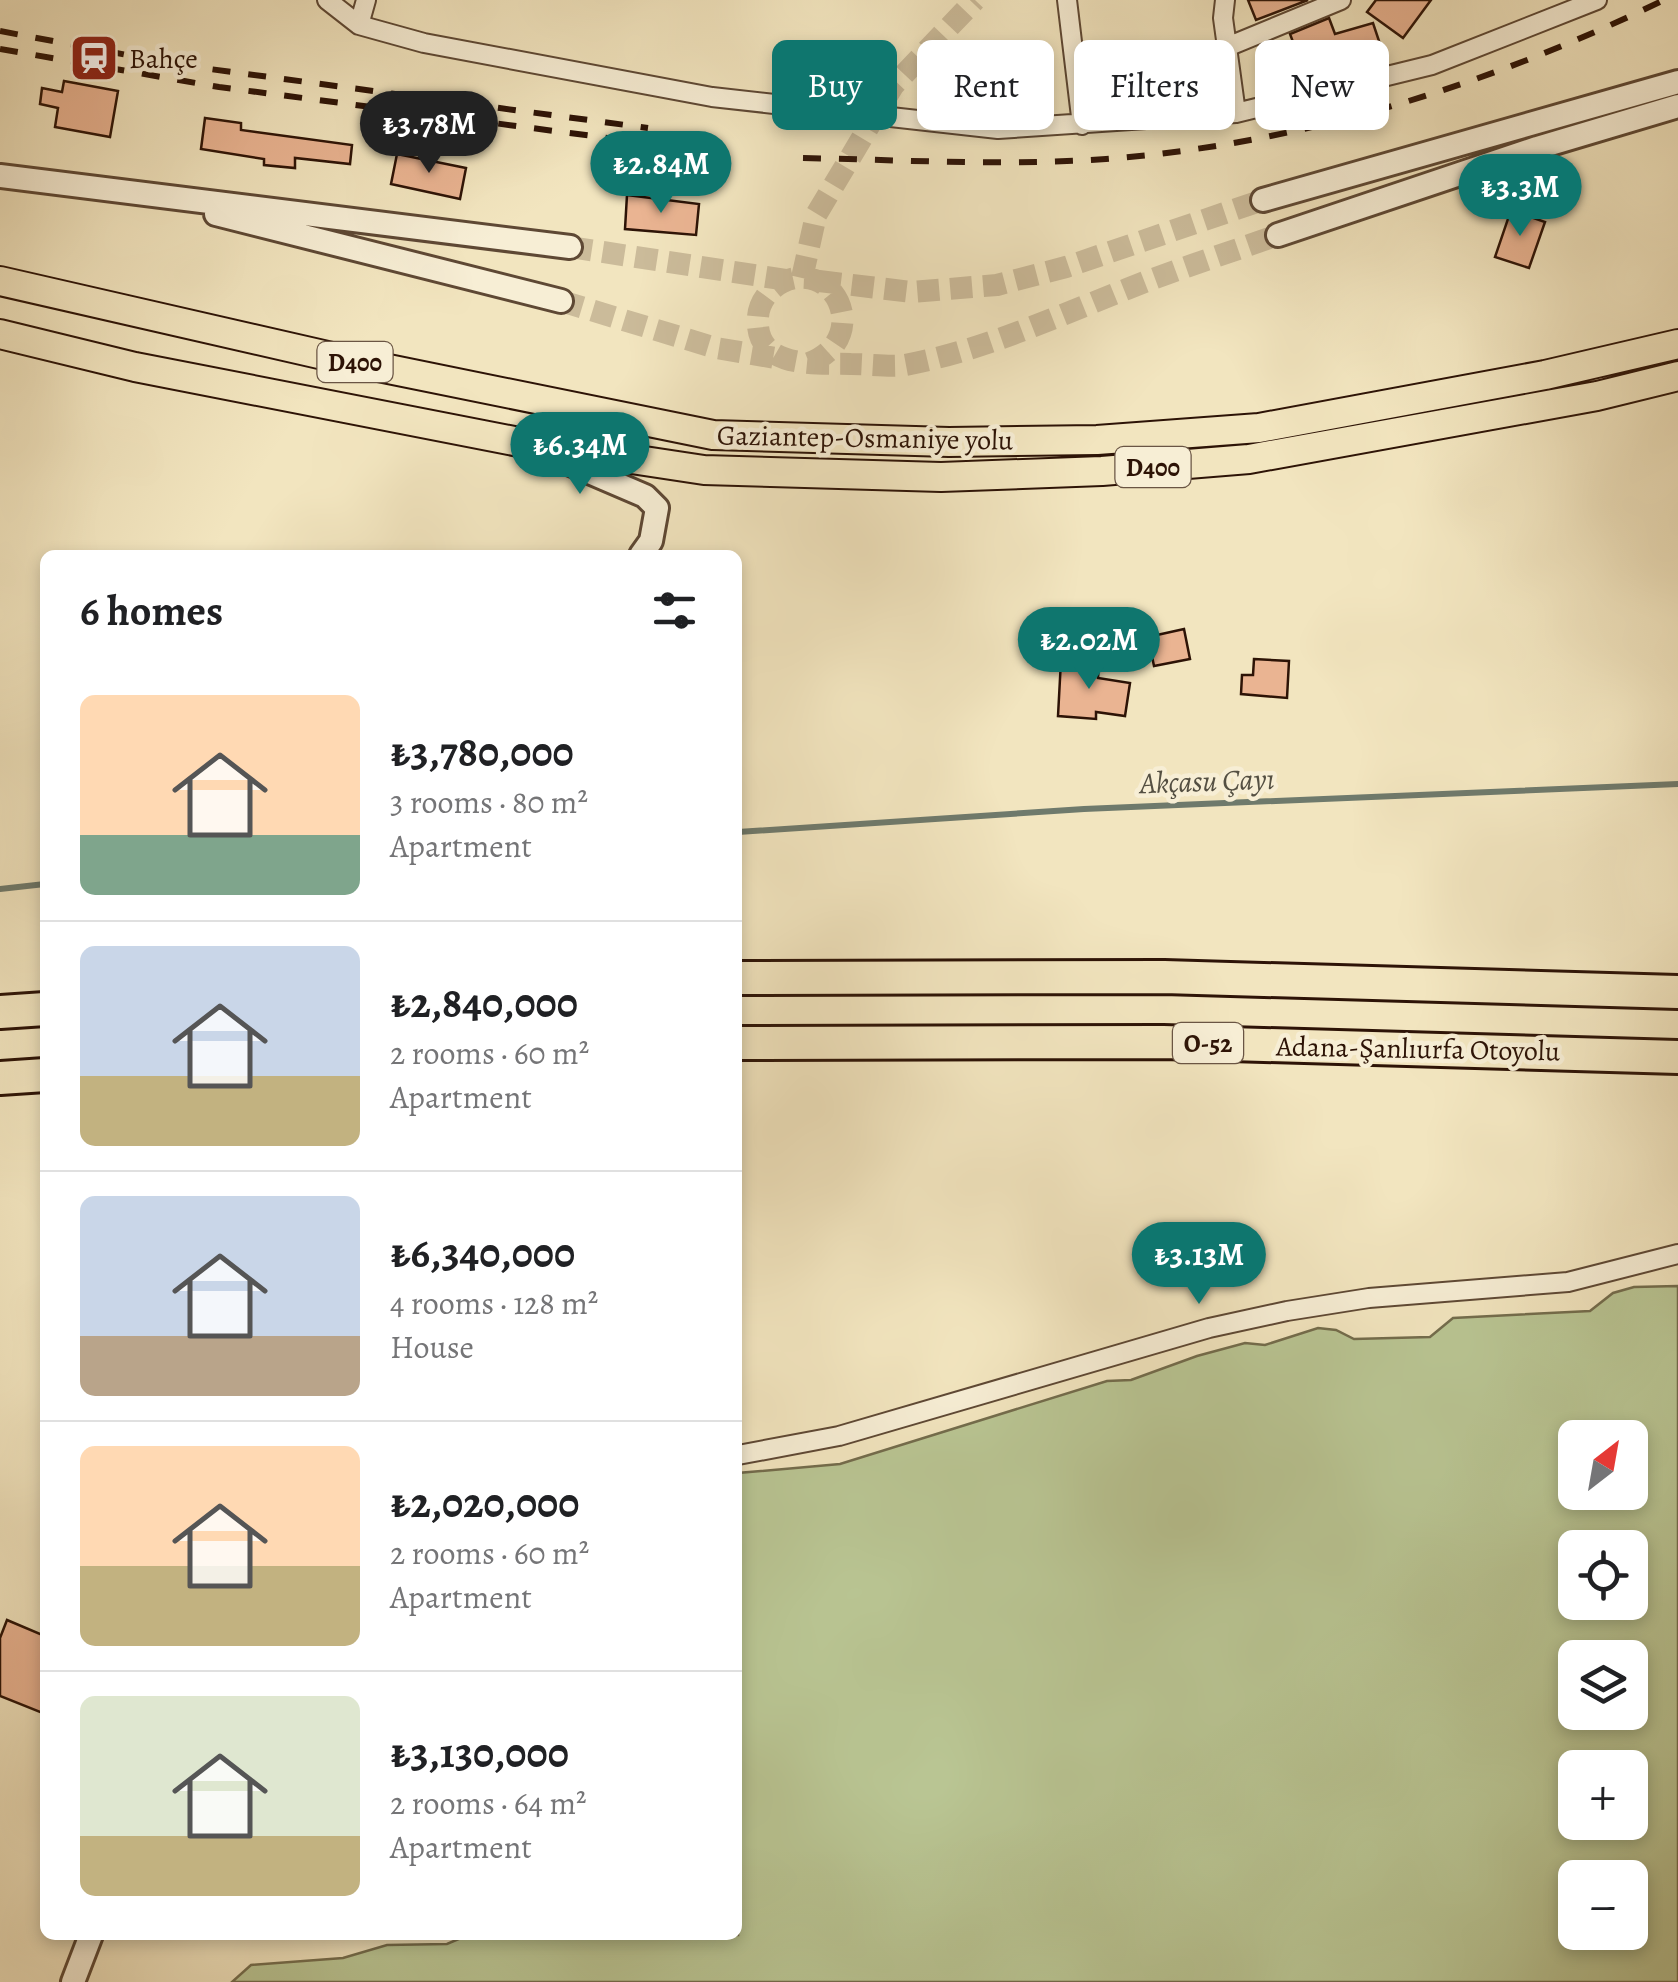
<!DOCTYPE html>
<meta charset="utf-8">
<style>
body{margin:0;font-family:Alegreya,serif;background:#f6f6f6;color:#202124;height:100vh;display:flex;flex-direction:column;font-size:38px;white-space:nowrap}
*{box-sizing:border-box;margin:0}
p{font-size:32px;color:#757577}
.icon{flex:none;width:55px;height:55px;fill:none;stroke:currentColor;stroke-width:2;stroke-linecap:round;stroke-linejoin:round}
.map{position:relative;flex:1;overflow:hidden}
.side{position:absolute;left:40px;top:550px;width:702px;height:1390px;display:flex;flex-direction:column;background:#fff;border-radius:15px;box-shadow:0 5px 15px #0003}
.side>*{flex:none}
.top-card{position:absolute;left:772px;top:40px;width:755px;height:90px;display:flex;gap:20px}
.needle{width:65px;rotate:31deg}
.controls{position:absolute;left:1558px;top:1420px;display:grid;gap:20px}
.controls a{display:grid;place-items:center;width:90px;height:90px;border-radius:15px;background:#fff;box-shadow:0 5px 15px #0003;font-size:50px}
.price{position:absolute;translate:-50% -85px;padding:0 22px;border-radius:35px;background:#0f766e;color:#fff;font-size:32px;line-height:65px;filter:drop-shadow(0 2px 5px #0008)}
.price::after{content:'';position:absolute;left:50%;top:60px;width:30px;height:22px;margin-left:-15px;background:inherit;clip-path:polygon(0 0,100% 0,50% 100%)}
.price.on{background:#222;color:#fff}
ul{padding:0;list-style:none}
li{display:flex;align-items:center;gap:30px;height:250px;padding:0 40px}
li+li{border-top:2px solid #e0e0e0}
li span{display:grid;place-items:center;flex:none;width:280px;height:200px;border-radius:15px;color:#555}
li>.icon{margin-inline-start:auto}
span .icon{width:120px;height:120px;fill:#fffc;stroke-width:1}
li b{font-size:42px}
h2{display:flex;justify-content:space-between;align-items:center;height:120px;padding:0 40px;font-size:42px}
.pill{padding:0 35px;border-radius:15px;background:#fff;box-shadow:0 5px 15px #0003;font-size:35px;line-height:90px}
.pill.on{background:#0f766e;color:#fff}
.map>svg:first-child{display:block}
</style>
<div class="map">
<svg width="1678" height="1982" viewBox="0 0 1678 1982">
<rect width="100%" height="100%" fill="#f2e5bf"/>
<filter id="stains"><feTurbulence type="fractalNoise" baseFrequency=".002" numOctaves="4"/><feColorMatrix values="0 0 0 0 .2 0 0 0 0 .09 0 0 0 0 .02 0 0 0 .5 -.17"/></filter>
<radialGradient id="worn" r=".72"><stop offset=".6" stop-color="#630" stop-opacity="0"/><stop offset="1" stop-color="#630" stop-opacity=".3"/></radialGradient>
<path fill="#b9c593" stroke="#736c4c" stroke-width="2.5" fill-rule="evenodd" d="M1678,1286V1982H232L251,1965L343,1958L387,1945L447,1944L468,1935H738V1473L840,1464L1107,1381L1131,1380L1197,1356L1245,1343L1265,1345L1318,1328L1336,1330L1354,1339L1430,1337L1453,1318L1590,1311L1613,1293L1634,1287ZM1575,1438H1630V1492H1575ZM1575,1548H1630V1602H1575ZM1575,1658H1630V1712H1575ZM1575,1768H1630V1822H1575ZM1575,1878H1630V1932H1575Z"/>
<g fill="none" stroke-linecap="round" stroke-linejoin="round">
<path stroke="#6f7a6c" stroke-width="6" d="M738,832L1084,809L1678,784
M0,889L45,884"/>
</g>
<path fill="#eab492" stroke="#2d1306" stroke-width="2.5" d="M1248,0H1308L1256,20Z
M1376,0H1431L1403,38L1367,12Z
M1329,18L1335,34L1373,23L1385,59L1308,82L1290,34Z
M64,81L118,91L110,137L55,127L58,108L40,104L42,88L62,92Z
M205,118L241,123V130L352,145L350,164L295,158V168L264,165V159L201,149Z
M397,154L466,168L460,199L391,184Z
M627,195L699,204L696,235L625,229Z
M1511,210L1545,222L1529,268L1495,257Z
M1184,629L1190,659L1154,666L1148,637Z
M1254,659L1289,661L1287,698L1241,694L1242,675H1253Z
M1061,660L1099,663L1098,678L1130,683L1125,716L1096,712V719L1058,716Z
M7,1620L45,1636V1714L0,1696V1638Z"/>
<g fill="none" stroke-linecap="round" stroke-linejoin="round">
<path stroke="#cbbb9a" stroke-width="22" stroke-dasharray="22 11" stroke-linecap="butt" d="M570,247L787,280
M802,278L816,215L893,86L975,0
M819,281L912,292L997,285L1066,267L1263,200
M561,301L716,348L782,359
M809,363C872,339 836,258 783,282C769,289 759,302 758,317C754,370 817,363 851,364C868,364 888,367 905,365C981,351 1056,317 1127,289C1177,269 1228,253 1278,235"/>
<g stroke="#5e4834" stroke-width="22">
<path id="minor" d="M327,0L359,25L424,43L712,97L998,129L1236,113L1432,65L1597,0
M1067,0L1082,125
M1225,0L1223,18L1236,113
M359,25L366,0
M1227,47L1341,0
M1537,148L1551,191
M738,1455L839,1436L1209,1328L1287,1311L1369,1298L1568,1282L1678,1254"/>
</g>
<g stroke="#5e4834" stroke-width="28">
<path id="tertiary" d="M0,176L570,247
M1263,200L1678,82
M216,214L561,301
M1278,235L1537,148L1678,106
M540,451L645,496L657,508L651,541L641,555
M73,1982L91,1935"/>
</g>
<g stroke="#2d1306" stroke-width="32">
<path id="trunk" d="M0,281L354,362L713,435L949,442L1097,440L1259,428L1545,375L1678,344
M0,334L135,367L519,442L704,470L941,477L1102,471L1249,459L1597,396L1678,376"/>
</g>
<g stroke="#2d1306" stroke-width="38">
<path id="motorway" d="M738,978L1164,977L1678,992
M0,1012L45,1009
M738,1043L1163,1042L1678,1057
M0,1078L45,1075"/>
</g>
<use href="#minor" stroke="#f7eed5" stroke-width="18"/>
<use href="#tertiary" stroke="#f7eed5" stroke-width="22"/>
<use href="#trunk" stroke="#f2e5bf" stroke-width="28"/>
<use href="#motorway" stroke="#f2e5bf" stroke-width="32"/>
<path stroke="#2d1306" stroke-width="6" stroke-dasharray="18 18" stroke-linecap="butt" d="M0,31L180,65L648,128
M0,49L219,87L646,143
M803,158C904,160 1006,166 1106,159C1302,144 1489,85 1664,0"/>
</g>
<defs>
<g id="station-square" transform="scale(2.5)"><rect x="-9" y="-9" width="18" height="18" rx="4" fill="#8f2418" stroke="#f7eed5"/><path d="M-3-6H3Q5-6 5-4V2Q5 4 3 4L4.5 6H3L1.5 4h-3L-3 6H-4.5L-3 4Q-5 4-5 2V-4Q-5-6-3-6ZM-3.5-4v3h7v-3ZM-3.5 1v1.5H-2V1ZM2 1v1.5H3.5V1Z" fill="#fff"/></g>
</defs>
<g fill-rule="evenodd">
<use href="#station-square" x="94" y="58"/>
</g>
<g text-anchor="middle" stroke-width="9" stroke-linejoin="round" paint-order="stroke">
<g fill="#f7eed5" stroke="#6a5544" stroke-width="2.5">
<rect x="317.5" y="342" width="75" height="40" rx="8"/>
<rect x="1115.5" y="447" width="75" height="40" rx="8"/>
<rect x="1173" y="1023" width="70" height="40" rx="8"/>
</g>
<g font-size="25" font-weight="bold" fill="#2d1306">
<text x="355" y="371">D400</text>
<text x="1153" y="476">D400</text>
<text x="1208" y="1052">O-52</text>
</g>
<g font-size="28" fill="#2d1306" stroke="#f7eed5" text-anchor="start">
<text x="129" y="68">Bahçe</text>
</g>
<g font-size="28" fill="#2d1306" stroke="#f7eed5">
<text transform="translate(865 437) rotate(1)" y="10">Gaziantep-Osmaniye yolu</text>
<text transform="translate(1418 1048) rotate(1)" y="10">Adana-Şanlıurfa Otoyolu</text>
</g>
<g font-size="30" font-style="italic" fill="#544f42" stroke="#f7eed5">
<text transform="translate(1207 781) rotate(-2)" y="10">Akçasu Çayı</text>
</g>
</g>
<rect width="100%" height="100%" filter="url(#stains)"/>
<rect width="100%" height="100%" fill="url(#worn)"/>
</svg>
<div class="controls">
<a><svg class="needle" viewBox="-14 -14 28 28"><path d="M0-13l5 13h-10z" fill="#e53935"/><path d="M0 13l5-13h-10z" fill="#757577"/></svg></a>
<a><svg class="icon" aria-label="locate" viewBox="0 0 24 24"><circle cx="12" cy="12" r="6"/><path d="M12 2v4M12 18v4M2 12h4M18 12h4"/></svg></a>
<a><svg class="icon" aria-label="layers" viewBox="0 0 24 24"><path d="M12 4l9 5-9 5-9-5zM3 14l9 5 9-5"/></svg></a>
<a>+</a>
<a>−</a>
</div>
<b class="price on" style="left:429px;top:176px">₺3.78M</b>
<b class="price" style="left:661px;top:216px">₺2.84M</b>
<b class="price" style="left:1520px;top:239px">₺3.3M</b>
<b class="price" style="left:580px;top:497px">₺6.34M</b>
<b class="price" style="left:1089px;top:692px">₺2.02M</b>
<b class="price" style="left:1199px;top:1307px">₺3.13M</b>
<div class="top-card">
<a class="pill on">Buy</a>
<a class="pill">Rent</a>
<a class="pill">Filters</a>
<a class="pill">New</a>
</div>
<section class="side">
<h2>6 homes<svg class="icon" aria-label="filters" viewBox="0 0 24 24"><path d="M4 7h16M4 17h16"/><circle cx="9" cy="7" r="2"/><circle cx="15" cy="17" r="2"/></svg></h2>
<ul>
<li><span style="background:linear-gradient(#ffd9b3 70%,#7fa58c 0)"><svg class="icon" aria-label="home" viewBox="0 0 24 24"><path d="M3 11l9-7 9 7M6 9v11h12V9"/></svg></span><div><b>₺3,780,000</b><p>3 rooms · 80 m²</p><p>Apartment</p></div></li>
<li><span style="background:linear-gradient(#c9d6e8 65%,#c2b280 0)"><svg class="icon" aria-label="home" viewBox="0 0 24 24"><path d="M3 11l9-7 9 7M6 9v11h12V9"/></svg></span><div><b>₺2,840,000</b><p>2 rooms · 60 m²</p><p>Apartment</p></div></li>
<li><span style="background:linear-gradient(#c9d6e8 70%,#b9a48a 0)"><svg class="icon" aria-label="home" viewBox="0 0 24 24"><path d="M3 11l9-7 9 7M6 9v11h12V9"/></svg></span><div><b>₺6,340,000</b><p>4 rooms · 128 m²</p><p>House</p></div></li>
<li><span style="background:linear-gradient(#ffd9b3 60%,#c2b280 0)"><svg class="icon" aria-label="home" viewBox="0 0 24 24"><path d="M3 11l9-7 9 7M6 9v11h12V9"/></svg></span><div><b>₺2,020,000</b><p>2 rooms · 60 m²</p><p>Apartment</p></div></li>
<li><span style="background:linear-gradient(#dfe7d0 70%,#c2b280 0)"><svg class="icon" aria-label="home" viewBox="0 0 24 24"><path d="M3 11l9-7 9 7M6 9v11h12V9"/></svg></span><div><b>₺3,130,000</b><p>2 rooms · 64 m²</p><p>Apartment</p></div></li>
</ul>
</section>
</div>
